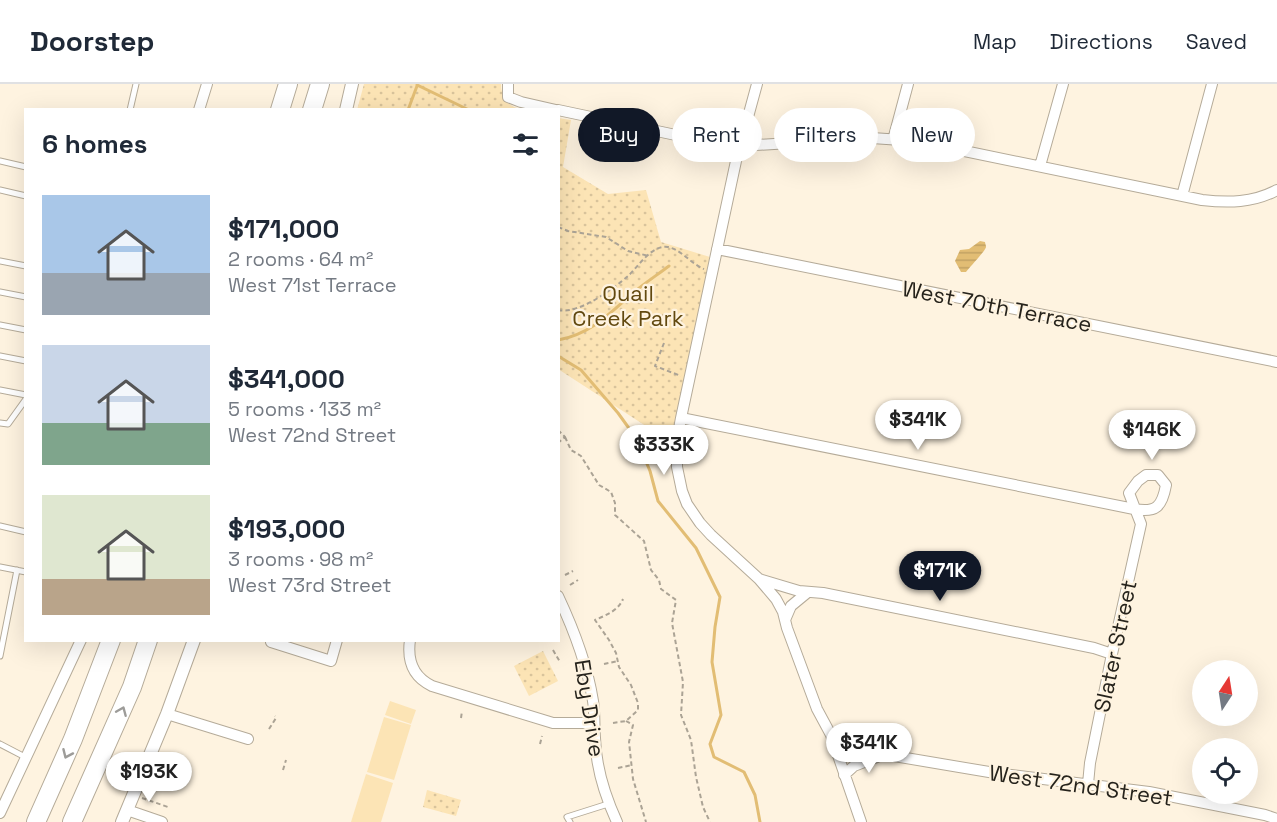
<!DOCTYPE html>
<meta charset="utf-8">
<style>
body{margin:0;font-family:"Space Grotesk",sans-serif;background:#f6f6f7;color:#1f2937;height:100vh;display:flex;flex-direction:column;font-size:22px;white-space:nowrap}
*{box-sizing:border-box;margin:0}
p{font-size:20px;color:#747a83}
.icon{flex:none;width:33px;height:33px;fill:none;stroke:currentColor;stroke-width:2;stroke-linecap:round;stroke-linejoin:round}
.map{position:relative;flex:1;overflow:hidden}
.details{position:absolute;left:24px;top:24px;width:536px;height:534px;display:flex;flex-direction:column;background:#fff;border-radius:0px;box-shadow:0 6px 24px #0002}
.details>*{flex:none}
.top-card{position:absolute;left:578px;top:24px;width:570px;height:54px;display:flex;gap:12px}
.needle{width:39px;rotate:12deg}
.buttons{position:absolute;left:1192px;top:576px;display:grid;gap:12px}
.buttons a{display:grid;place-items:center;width:66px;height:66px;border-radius:50%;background:#fff;box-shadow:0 6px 24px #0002;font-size:30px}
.price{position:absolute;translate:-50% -51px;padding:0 14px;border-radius:21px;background:#fff;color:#222;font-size:20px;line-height:39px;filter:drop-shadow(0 2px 3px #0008)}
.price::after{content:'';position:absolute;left:50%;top:36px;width:18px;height:14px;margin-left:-9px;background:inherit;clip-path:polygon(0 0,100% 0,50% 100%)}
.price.active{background:#111827;color:#fff}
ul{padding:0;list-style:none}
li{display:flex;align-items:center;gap:18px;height:150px;padding:0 18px}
li span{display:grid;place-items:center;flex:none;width:168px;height:120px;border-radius:0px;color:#555}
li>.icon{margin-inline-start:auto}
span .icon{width:72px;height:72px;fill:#fffc;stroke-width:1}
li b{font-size:26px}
h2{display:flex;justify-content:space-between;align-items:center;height:72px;padding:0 18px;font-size:26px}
.tag{padding:0 21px;border-radius:27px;background:#fff;box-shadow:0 6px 24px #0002;font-size:21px;line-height:54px}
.tag.active{background:#111827;color:#fff}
header{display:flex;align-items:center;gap:36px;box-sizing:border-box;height:84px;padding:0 30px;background:#fff;border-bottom:2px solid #e0e1e3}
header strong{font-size:28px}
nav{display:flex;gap:33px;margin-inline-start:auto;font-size:21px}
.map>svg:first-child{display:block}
</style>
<header>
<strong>Doorstep</strong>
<nav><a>Map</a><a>Directions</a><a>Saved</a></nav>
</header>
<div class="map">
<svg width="1277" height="738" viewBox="0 0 1277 738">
<defs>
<pattern id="park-dots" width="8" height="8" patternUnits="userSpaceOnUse" patternTransform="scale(1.5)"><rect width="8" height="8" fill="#fce4b5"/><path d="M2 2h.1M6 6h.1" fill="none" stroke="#d8c39b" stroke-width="1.8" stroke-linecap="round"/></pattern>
<pattern id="water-rules" width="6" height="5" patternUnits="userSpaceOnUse" patternTransform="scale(1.5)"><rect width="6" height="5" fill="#e2bd74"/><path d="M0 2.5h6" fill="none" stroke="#c2a264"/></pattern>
</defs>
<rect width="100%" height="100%" fill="#fef3e0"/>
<path fill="url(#park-dots)" d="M364,0H501C501,13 508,23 521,25L357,26Z
M558,34L571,36L563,83L608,110L646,106L661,158L710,173L672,359L558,285Z
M543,567L558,597L529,612L514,582Z
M427,706L461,716L456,732L423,723Z"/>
<path fill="#fce4b5" d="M390,617L416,626L411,640L385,631Z
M384,633L411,641L394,696L367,688Z
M366,690L393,699L381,738H351Z"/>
<path fill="url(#water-rules)" d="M980,157L985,158C985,159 986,161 986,163C986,166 969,184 966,188H961L955,177L960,166L969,165Z"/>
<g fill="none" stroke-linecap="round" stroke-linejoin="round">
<path stroke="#e2bd74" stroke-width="3" d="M417,1L469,26
M408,26L417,2
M558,256C591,250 610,229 634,208C645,199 657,191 669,182
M558,272L581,286L618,329L636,354L650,387L658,417L696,464L720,513L715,543L712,578L721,631L710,660L714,673L744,688L755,711L760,738"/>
<g stroke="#b5ab99" stroke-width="7">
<path id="service" d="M130,26L136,0
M0,77L26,83
M0,106L26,112
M0,177L26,182
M0,208L26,213
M0,241L26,246
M0,272L26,277
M0,306L26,311
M0,339L8,340L26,315
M0,442L26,448
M0,483L26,488
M0,572L17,486
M0,660L25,673
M570,738L567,733L608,720"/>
</g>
<g stroke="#b5ab99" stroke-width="12">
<path id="minor" d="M508,0V13L521,18L556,26
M757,0L736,77L681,334L677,356V383L682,407L687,420L700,439L711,451L759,495L776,515L783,528L787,544L817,625L831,651L861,738
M199,26L207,0
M558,26L718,60L740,62L872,54L916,57L1202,116C1228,119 1253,119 1277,106
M893,56L908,0
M1040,82L1063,0
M1182,112L1212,0
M717,165L1277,278
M681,334L1134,425C1156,429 1162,423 1166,401L1158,391H1146L1138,397L1129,409L1141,440L1112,570L1090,679L1088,700
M759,495L799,507L823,509L1094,564L1112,570
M558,512C574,546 587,579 593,617C595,629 594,641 595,654C596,682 605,712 617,738
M785,536L791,522L808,508
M272,556L271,558L331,577L337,556
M410,556C407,577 413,593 432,602L553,639H594
M167,630L248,655
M831,651L855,662L876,669L995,689L1149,708L1265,731L1277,735
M844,691L854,682L882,671
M127,726L162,738
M0,729L81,556"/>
</g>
<g stroke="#b5ab99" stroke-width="14">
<path id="tertiary" d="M346,26L352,0
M122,738L167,630L194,556"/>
</g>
<g stroke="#b5ab99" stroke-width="20">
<path id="motorway" d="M280,26L288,0
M312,26L320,0
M36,738L73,655L111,556
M72,738L132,603L148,556"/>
</g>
<path stroke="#aba395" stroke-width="2" stroke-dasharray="4.5 3" stroke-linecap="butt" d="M558,143L568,147L606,153L628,167L649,172
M558,226C578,231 613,205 628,192C638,183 652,160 668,163C682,166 691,180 704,185
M664,259L655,282L681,292
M558,346L565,353L558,359
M565,353L571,366L581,372L599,401L611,408L615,419V431L644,457L651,486L659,496L661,505L676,516L672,539L683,598L681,631L691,656L696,693L703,723L710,738
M565,491L573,487
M570,501L578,496
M553,566L560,578
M604,580L618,577
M461,634L462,627
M626,637L633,641L629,658L633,695L646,738
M613,639L626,637L638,626V619L631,601L619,583L616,569L609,556L595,536C606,531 618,527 623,515
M269,645L276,634L275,632
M540,660L542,652
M618,684L632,681
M283,686L286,676
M142,714L168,723"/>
<use href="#service" stroke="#fff" stroke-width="5"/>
<use href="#minor" stroke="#fff" stroke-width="10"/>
<use href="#tertiary" stroke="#fff" stroke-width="12"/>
<use href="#motorway" stroke="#fff" stroke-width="18"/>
</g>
<defs><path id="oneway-chevron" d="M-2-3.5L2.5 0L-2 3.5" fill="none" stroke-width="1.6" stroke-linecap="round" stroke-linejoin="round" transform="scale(1.5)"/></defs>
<g stroke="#9d9c99">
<use href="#oneway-chevron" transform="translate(122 627) rotate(-67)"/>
<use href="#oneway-chevron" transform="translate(67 670) rotate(114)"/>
</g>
<g text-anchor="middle" stroke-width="4.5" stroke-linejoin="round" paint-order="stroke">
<g font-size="22" fill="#62490f" stroke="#fef3e0">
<text x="628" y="217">Quail<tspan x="628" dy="25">Creek Park</tspan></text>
</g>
<g font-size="22" fill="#26231c" stroke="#fef3e0">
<text transform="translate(997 222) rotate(11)" y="8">West 70th Terrace</text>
<text transform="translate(1115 562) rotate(-78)" y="8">Slater Street</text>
<text transform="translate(590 624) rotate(81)" y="8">Eby Drive</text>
<text transform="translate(1081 701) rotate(8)" y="8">West 72nd Street</text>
</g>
</g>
</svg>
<div class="buttons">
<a><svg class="needle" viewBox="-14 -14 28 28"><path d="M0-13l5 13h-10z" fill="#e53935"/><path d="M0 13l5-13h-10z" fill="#747a83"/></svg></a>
<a><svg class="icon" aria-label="locate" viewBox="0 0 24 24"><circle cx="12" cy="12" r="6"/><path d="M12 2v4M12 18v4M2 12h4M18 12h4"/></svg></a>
</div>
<b class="price" style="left:918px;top:367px">$341K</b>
<b class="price" style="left:1152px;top:377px">$146K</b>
<b class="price" style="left:664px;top:392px">$333K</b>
<b class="price active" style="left:940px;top:518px">$171K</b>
<b class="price" style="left:869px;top:690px">$341K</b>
<b class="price" style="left:149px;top:719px">$193K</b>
<div class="top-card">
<a class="tag active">Buy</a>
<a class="tag">Rent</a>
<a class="tag">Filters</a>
<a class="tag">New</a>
</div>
<section class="details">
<h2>6 homes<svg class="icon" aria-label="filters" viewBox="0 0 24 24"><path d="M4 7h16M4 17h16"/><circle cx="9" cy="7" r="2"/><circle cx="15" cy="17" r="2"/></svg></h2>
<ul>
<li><span style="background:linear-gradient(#a9c7e8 65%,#9aa5b1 0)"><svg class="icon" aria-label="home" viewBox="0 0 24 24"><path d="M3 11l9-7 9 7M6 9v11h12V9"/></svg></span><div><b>$171,000</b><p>2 rooms · 64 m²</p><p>West 71st Terrace</p></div></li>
<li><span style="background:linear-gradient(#c9d6e8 65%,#7fa58c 0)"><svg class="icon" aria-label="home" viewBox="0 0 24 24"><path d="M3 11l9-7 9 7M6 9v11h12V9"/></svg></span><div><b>$341,000</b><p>5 rooms · 133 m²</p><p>West 72nd Street</p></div></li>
<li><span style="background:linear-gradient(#dfe7d0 70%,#b9a48a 0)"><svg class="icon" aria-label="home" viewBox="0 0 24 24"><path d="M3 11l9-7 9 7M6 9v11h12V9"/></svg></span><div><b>$193,000</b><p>3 rooms · 98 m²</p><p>West 73rd Street</p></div></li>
</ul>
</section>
</div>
